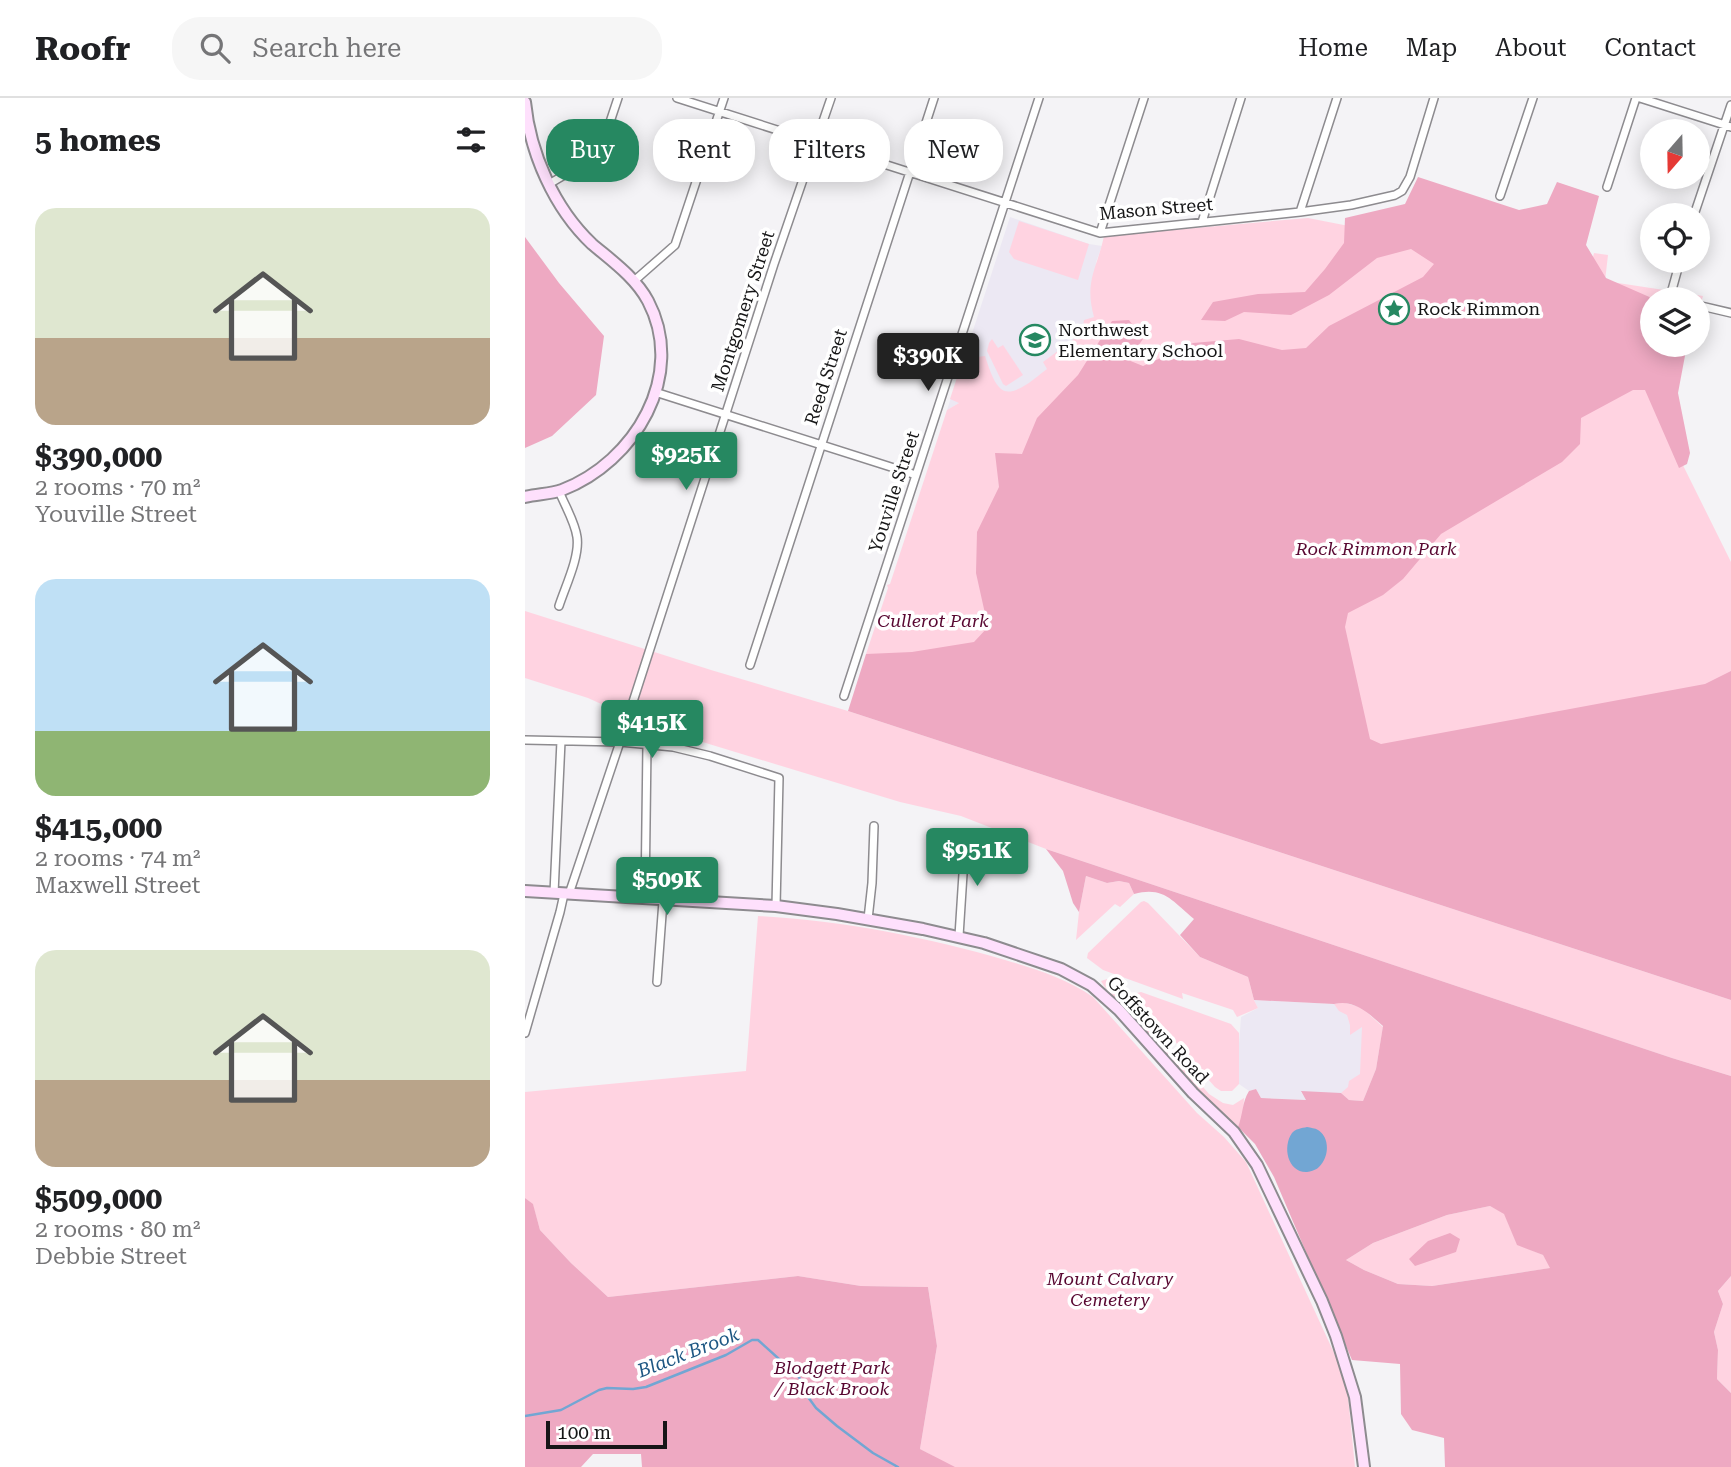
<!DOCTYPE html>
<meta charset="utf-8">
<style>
body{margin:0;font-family:"Roboto Serif",serif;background:#f6f6f6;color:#202124;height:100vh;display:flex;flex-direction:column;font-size:26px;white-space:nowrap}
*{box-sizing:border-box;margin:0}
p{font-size:23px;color:#757577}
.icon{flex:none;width:38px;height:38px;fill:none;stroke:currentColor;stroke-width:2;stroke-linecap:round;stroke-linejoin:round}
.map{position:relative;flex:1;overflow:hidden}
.sheet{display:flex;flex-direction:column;background:#fff;width:525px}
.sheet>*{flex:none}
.hud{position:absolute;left:21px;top:21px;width:665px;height:63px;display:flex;gap:14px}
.needle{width:46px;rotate:200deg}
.tools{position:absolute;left:1115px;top:21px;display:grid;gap:14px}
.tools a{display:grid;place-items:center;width:70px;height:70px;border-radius:50%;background:#fff;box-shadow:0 4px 18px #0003;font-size:35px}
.scale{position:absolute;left:21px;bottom:18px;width:121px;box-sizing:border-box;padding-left:7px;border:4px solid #161617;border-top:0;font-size:19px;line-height:24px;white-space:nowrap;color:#161617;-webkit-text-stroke:5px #fff;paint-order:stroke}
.price{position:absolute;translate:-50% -60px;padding:0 16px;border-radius:7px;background:#268861;color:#fff;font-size:23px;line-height:46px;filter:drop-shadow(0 2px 4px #0008)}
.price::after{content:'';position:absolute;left:50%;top:42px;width:21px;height:16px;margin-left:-10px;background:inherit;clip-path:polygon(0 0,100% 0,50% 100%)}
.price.selected{background:#222;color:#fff}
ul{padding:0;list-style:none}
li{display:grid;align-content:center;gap:14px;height:371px;padding:0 35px}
li span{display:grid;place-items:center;height:217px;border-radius:21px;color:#555}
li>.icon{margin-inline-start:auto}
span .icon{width:126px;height:126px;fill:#fffc;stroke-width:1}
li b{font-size:30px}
h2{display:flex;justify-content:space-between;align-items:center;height:84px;padding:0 35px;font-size:30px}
.chip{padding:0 24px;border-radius:28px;background:#fff;box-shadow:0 4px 18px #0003;font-size:24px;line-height:63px}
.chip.selected{background:#268861;color:#fff}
header{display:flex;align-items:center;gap:42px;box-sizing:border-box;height:98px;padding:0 35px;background:#fff;border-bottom:2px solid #e0e0e0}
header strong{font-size:33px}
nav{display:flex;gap:38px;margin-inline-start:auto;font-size:24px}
.search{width:490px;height:63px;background:#f6f6f6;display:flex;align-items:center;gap:18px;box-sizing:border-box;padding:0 24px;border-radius:28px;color:#757577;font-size:26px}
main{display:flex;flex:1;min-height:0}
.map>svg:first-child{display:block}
</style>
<header>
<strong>Roofr</strong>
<div class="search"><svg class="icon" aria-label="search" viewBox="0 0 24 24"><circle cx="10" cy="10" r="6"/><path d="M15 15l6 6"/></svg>Search here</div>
<nav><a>Home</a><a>Map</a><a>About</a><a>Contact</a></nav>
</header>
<main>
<section class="sheet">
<h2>5 homes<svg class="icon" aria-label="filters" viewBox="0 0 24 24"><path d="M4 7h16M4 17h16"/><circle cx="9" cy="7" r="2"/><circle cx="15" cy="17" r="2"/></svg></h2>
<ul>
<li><span style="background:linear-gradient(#dfe7d0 60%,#b9a48a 0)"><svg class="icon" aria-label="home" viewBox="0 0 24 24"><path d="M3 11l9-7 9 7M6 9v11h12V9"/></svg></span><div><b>$390,000</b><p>2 rooms · 70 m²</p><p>Youville Street</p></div></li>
<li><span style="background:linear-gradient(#bfe0f5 70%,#8fb573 0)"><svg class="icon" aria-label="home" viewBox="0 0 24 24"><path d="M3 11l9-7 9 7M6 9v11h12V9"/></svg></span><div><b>$415,000</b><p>2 rooms · 74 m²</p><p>Maxwell Street</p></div></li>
<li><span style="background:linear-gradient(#dfe7d0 60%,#b9a48a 0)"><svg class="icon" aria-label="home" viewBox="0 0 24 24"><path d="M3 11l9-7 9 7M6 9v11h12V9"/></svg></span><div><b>$509,000</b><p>2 rooms · 80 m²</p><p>Debbie Street</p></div></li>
</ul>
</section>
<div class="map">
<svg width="1206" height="1369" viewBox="0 0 1206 1369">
<rect width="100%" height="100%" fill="#f4f3f6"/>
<path fill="#ece8f3" d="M485,119L564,146L577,148L571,164L569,219L512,320L434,305L422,312Z
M729,902L809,906L818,904L837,910L838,1003L776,994L782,1002L736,1000L731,991L724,993L714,986V946L716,919L733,910Z"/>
<path fill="#ffd3e1" d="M783,120L1064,175L1069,155L1083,157L1080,183L1178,198L1173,214L1172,201H1127V247L1137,325L1206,464V895L341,556L363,490L362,487L365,486L422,312L434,305L425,301L438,261L460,258C463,267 468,283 474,289C486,304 512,278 522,271L518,264L557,235L559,222L569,219C559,183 572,171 579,138Z
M494,123L564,146L553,182L489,161L484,154Z
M467,241L473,250L478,247L498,277L481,288L478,286L462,253L464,245Z
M0,513L186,572L323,613L1206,902V978L1147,960L521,751L436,718L375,704L125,628L63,600L0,580Z
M561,778L582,785L594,783L604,785L609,796L595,809L590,806L551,842L554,814Z
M619,803L623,805L675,859L723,879L729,902L733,910L712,919L708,912L657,895L658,901L578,872L562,860L563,855L616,804Z
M233,818C314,822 402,839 480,862C511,871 542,881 568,899L672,1015L699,1039L721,1064L816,1270L823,1299L830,1369H324L160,1333L0,1131L78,1207L387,1357L408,1358L395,1351L412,1248L403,1189L336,1188L273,1178L83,1199L46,1165L15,1132L8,1107L0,1100V994L221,973Z
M582,881L590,885L684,996L698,1005L708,1007L719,1000L718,1018L713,1029L676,994L579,888L576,883Z
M616,894L706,926L714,935V986L707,993H696L690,989L610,898L612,895Z
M818,904L837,910L858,929L851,971L838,1003L824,1002L816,995L823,989L824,983L835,976L837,929L825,937V927L822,917L814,913L809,906Z
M965,1108L979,1115L992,1146L1018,1157L1026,1170L907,1188L873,1186L839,1172L821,1162L848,1145L922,1117Z
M1206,1178V1295L1192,1281L1193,1252L1189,1234L1198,1206L1193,1193Z"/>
<path fill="#eea9c2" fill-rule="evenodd" d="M893,79L994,112L1022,106L1032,84L1074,98L1061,147L1081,180L1129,201H1127V247H1162L1153,295L1165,355L1162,366L1154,370L1120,292H1108L1056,320L1055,346L1037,364L916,436L878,481L858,497L823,515L820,529L845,641L856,646L1180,586L1206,573V902L323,613L341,556L387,554L449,544L463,529L451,475L452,434L474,389L470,355L497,356L512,320L553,277L587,223L604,222L618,241L603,262L618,268L668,245L714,241L757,252L781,250L804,228L898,179L909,166L886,151L852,160L804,197L766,217L719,214L700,223L676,222L688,204L733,196L780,194L800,171L819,145L820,120L880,106Z
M0,139L34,185L79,238L71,297L27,338L0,350Z
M521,751L1147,960L1206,978V1178L1193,1193L1198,1206L1189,1234L1193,1252L1192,1281L1206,1295V1369H920L919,1340L887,1332L876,1316L875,1266L827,1262L749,1079L730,1046L713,1029C718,1017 717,1004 724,993L731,991L736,1000L781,1002L776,993L816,995L824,1002L838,1003L851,971L858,928C844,916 830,901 809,906L729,902L723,879L675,859L655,837L669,821C647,803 639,788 609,796L604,785L594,783L582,785L561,778L554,814L548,805L538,773ZM965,1108L979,1116L992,1147L1018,1157L1025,1170L907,1188L873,1186L839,1172L821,1162L848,1145L922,1117Z
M0,1100L8,1106L15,1132L46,1165L83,1199L273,1178L336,1188L403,1189L412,1248L395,1351L430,1369H117L116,1356H68L56,1369H0Z
M925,1135L935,1141L931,1154L890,1168L884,1161L903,1143Z"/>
<path fill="#72a6d3" d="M782,1029C786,1030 790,1030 793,1032C803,1038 804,1053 799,1062C795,1070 790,1073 782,1074C763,1075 757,1049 767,1035C770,1031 777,1030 782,1029Z"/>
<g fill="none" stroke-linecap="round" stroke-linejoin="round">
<path stroke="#72a6d3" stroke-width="2.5" d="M0,1318L36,1312L74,1292L82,1290L108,1291L121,1289L201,1257L227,1242H233L274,1279L283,1299L291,1310L312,1328L348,1355L373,1369"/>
<g stroke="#8d8b8f" stroke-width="10">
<path id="street" d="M152,0L575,135L775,114L826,107L870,97L877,93L885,79L909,0
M1115,0L1206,29
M24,86L70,59L77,48L93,0
M1082,89L1111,0
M975,98L1008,0
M775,114L812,0
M1169,117L1206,7
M677,124L716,0
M575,135L619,0
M109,183L150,147L199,0
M1153,201L1145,199L1155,163
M1172,207L1206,215
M130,294L391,377
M34,508C40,489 55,459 52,439C50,424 40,408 34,393
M225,567L409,0
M319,598L514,0
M0,642L95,644L148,649L185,658L254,680L251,808
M29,795L36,643
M44,796L95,644L249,166L306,0
M120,801L122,647
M343,821L347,785L349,728
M434,838L438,776V740
M132,884L138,803
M0,935L35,814L39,796"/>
</g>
<g stroke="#8d8b8f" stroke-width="14">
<path id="secondary" d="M0,4C5,55 29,110 67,146C87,163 110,179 123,203C162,277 110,364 37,392C26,396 12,396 0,399
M0,793L251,808L312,816L398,831L459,845L536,871L566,887L594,912L668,995L709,1034L732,1067L797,1203L811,1238L830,1299L839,1369"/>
</g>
<use href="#street" stroke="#fff" stroke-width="7"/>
<use href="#secondary" stroke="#fee0fc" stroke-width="10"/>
</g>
<defs>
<g id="sight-ring" transform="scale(1.575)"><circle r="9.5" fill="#fff" stroke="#268861" stroke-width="1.5"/><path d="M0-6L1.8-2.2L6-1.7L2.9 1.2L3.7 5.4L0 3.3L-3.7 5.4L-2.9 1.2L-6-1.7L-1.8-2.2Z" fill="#268861"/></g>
<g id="school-ring" transform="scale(1.575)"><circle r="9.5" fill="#fff" stroke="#268861" stroke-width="1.5"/><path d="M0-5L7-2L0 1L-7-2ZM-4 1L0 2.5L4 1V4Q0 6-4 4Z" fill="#268861"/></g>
</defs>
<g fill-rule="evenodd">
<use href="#sight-ring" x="869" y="211"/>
<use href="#school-ring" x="510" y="242"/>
</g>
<g text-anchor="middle" stroke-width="7" stroke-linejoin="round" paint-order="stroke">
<g font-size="18" fill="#161617" stroke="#fff">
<text transform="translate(631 111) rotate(-5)" y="6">Mason Street</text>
<text transform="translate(218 213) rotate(-72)" y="6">Montgomery Street</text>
<text transform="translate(301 279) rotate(-72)" y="6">Reed Street</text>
<text transform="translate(369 394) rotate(-72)" y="6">Youville Street</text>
<text transform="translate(633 932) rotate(47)" y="6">Goffstown Road</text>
</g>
<g font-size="18" fill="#161617" stroke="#fff" text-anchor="start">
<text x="892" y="217">Rock Rimmon</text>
<text x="533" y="238">Northwest<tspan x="533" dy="21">Elementary School</tspan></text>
</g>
<g font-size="18" font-style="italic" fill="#580731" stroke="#fff">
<text x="851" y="457">Rock Rimmon Park</text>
<text x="408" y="529">Cullerot Park</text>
<text x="585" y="1187">Mount Calvary<tspan x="585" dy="21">Cemetery</tspan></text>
<text x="307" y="1276">Blodgett Park<tspan x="307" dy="21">/ Black Brook</tspan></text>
</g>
<g font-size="19" font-style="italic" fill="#1e5783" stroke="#fff">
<text transform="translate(163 1254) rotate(-21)" y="7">Black Brook</text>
</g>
</g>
</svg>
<div class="tools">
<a><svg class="needle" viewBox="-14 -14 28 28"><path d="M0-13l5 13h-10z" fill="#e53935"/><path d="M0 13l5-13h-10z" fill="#757577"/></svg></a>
<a><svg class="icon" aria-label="locate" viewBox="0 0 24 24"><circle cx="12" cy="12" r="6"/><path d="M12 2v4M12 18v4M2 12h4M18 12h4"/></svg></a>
<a><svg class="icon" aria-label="layers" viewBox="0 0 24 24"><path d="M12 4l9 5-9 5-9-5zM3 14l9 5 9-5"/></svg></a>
</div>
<div class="scale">100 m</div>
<b class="price selected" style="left:403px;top:295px">$390K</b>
<b class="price" style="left:161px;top:394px">$925K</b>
<b class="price" style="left:127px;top:662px">$415K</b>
<b class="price" style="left:452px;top:790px">$951K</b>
<b class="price" style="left:142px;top:819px">$509K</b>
<div class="hud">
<a class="chip selected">Buy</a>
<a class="chip">Rent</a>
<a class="chip">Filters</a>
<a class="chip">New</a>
</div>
</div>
</main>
